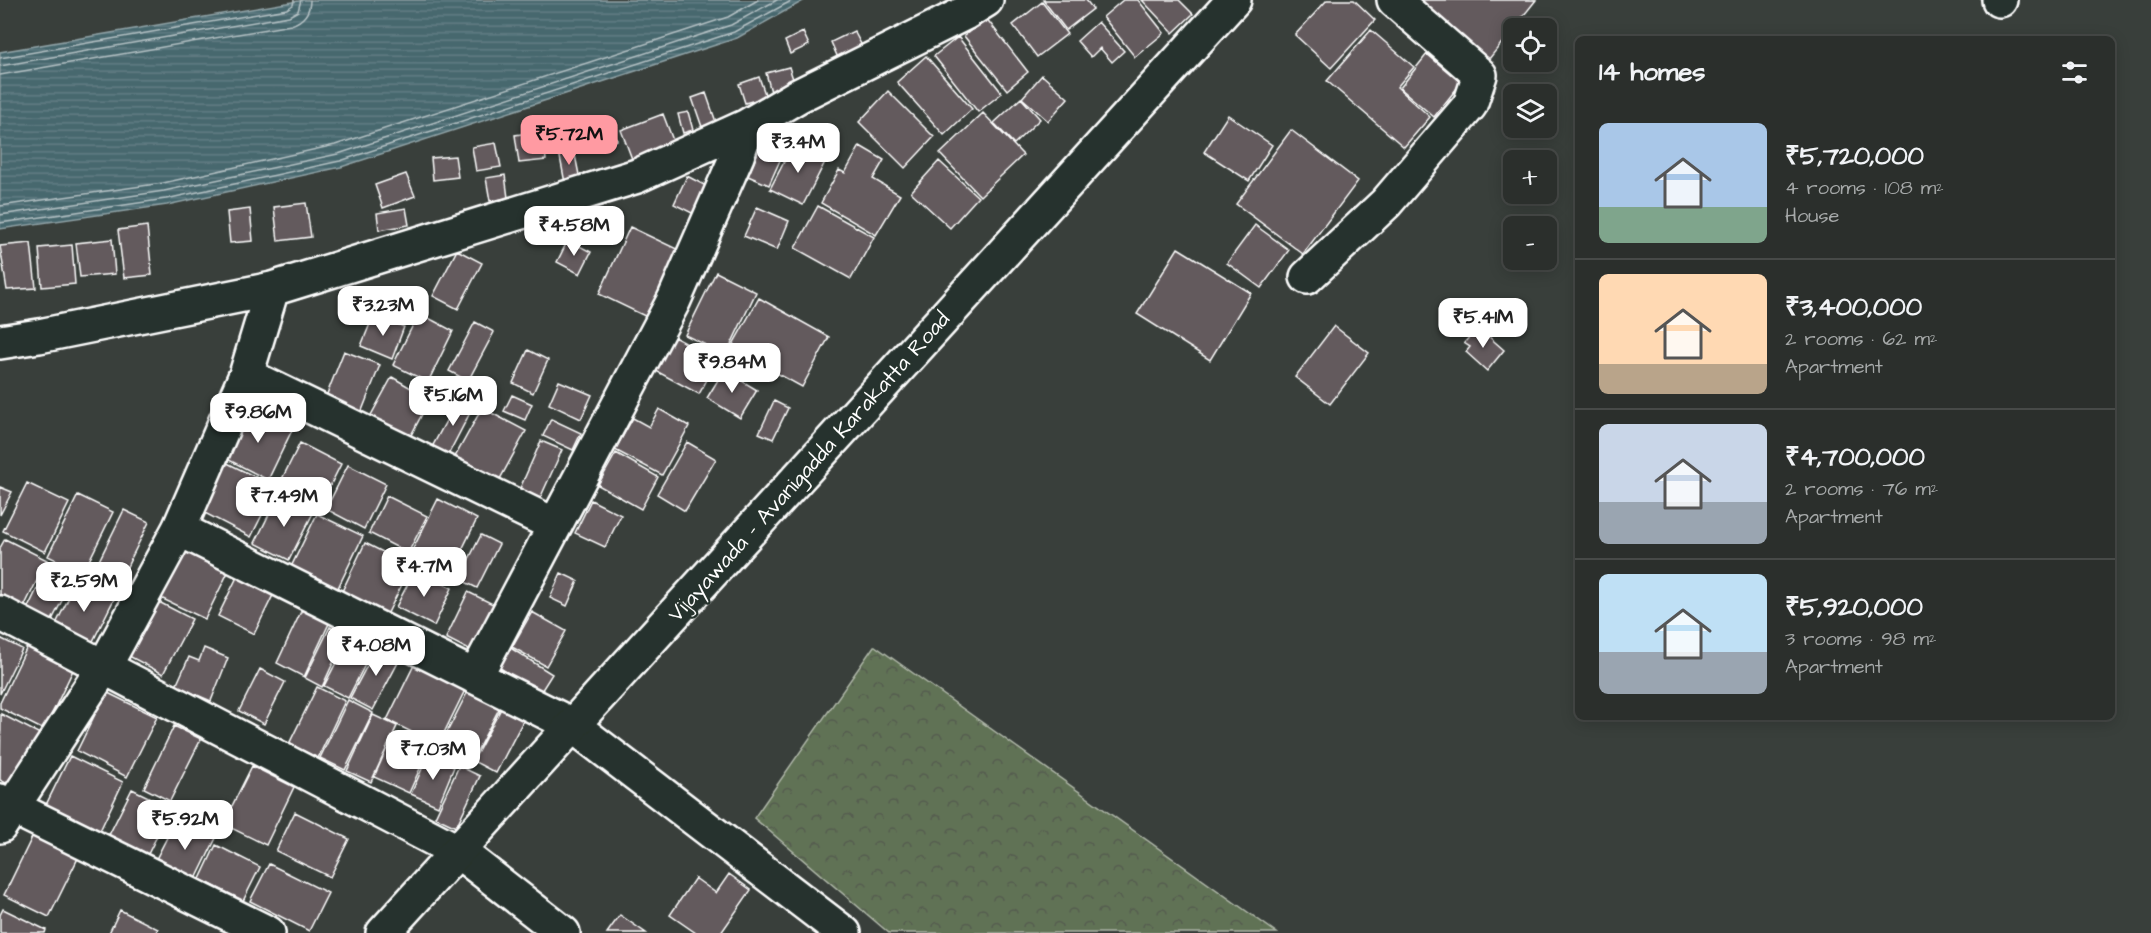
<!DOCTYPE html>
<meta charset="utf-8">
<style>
body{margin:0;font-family:"Architects Daughter",sans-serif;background:#373b38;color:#f1f3f6;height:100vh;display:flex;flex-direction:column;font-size:22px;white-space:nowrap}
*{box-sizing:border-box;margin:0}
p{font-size:20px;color:#a6a9a9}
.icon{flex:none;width:33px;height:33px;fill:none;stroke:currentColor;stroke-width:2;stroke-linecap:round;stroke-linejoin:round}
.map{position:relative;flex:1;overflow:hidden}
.side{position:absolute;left:1575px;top:36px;width:540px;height:684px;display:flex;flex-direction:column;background:#2b2f2c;border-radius:9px;box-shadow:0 3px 15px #0003,0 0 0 2px #474a48}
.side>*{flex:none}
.buttons{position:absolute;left:1503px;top:18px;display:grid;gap:12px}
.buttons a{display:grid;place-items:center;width:54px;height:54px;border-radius:9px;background:#2b2f2c;box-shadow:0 3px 15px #0003,0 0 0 2px #474a48;font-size:30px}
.price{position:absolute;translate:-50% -51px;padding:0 14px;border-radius:12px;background:#fff;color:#222;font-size:20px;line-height:39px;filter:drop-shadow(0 2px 3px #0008)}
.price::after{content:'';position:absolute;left:50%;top:36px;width:18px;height:14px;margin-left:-9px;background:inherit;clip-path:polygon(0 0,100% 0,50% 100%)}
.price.active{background:#ff9aa2;color:#111}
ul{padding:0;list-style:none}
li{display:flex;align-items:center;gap:18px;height:150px;padding:0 24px}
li+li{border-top:2px solid #474a48}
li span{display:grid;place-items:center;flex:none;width:168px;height:120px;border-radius:9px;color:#555}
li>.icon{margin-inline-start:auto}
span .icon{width:72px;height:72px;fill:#fffc;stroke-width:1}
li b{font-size:26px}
h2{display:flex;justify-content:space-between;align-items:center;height:72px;padding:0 24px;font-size:26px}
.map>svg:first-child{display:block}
</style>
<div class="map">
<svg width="2151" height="933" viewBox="0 0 2151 933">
<defs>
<pattern id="forest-crowns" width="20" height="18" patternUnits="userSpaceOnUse" patternTransform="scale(1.5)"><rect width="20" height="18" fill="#607254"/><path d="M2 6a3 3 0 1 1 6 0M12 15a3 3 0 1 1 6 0" fill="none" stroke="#545b4f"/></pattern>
<pattern id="water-rules" width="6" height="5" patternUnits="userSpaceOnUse" patternTransform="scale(1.5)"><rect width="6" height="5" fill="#47676e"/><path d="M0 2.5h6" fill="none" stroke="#637e84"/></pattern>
</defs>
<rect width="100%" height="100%" fill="#393f3b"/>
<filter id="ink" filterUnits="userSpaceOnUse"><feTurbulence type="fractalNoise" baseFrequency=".0167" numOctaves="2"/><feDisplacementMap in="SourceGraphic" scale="12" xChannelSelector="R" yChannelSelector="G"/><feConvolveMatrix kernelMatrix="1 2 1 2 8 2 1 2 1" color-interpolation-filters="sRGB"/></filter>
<g filter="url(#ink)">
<path fill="url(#forest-crowns)" stroke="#b0b8aa" stroke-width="1.5" d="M874,646H875L1277,933H889L754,818Z"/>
<path fill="url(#water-rules)" stroke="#91a4a8" stroke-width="1.5" d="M304,0H805L737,38L341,167L167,205L0,229V52Z"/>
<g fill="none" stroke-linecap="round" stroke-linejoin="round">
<path stroke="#b5c2c5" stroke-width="1.5" d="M0,58L287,9L293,5L294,0
M0,66L289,16L298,11L301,0
M0,75L291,25C303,21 310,13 310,0
M0,206L163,183L335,145L728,17L758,0
M0,215L164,191L338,154L731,25L777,0
M0,223L166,199L340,161L734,32L793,0"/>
</g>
<path fill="#645a5d" stroke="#fff" stroke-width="1.5" d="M1043,0H1086L1093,9L1066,30Z
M1123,0H1138L1164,33L1135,57L1103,17Z
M1142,0H1179L1193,14L1173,33Z
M1327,0H1354L1375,20L1331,68L1295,35Z
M1414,0H1536L1489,59Z
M1042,2L1067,34L1037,57L1013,25Z
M986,18L1028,72L1007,90L964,36Z
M1098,22L1124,51L1112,62L1100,48L1091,57L1077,41Z
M1371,30L1414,67L1397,87L1430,117L1404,147L1327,81Z
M854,31L862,46L838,58L831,42Z
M803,32L809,45L790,54L785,41Z
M958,37L1002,93L978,112L934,56Z
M1427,54L1461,83L1434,117L1400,88Z
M926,56L972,109L944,135L897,82Z
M789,67L795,85L771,92L766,73Z
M1042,75L1068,98L1048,121L1022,98Z
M759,77L766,97L745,103L739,84Z
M888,91L934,137L905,168L859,122Z
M706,93L716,122L702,127L692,98Z
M1021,98L1040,119L1014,144L994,123Z
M688,112L693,130L683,133L678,114Z
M983,113L1023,155L980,196L940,154Z
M663,114L674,143L632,159L621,130Z
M1228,115L1272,145L1249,181L1204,152Z
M611,124L617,140L592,149L586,134Z
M1291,130L1358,181L1303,254L1236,204Z
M543,131L546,160L519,163L515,135Z
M767,131L789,140L769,185L748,176Z
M496,143L501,167L476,171L472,147Z
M794,143L826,160L803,205L770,189Z
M860,146L884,160L873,179L900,195L876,235L821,203L839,170L845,173Z
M574,150L580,180L565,183L559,152Z
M455,156L458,177L433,180L431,158Z
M939,161L978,197L950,228L911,192Z
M406,174L415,196L383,208L375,185Z
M505,175L508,198L490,201L486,178Z
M687,176L712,189L698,216L674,204Z
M306,203L311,237L278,241L274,207Z
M818,206L874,237L851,279L795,248Z
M757,207L789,221L777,250L744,236Z
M406,208L409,225L379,230L377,213Z
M250,209L253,241L230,243L227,212Z
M1255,225L1289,250L1261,288L1227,263Z
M147,226L152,275L124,278L118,230Z
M630,227L681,251L649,318L599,294Z
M112,239L115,274L80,277L76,243Z
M568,240L591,252L580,274L557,262Z
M31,243L36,288L7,290L0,246Z
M72,245L75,284L42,287L39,248Z
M1178,248L1251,293L1210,360L1137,314Z
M457,250L482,263L458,309L433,296Z
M716,272L756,292L726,355L685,335Z
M759,298L829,337L802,387L731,348Z
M419,313L453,331L428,382L393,365Z
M374,314L404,327L392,359L361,346Z
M475,322L494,332L468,381L449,371Z
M1334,326L1369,353L1330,404L1295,377Z
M1478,327L1504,350L1487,371L1466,352L1470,347L1464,343Z
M674,337L718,360L699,394L656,371Z
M528,350L548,360L533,393L513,383Z
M344,351L380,365L361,413L325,399Z
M724,370L757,390L740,418L707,398Z
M392,377L430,399L409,439L370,417Z
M559,381L592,395L581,419L549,404Z
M512,395L532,404L525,420L504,411Z
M459,397L474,405L447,457L431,449Z
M774,401L788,408L773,439L759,433Z
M247,408L292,430L268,480L223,457Z
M482,408L526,431L494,490L450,466Z
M659,409L689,426L662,475L615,450L633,418L649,427Z
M551,419L581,433L573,450L543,436Z
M541,441L562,450L537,505L517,495Z
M687,442L716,459L685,511L657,494Z
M300,443L341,464L321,504L280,483Z
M616,453L658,477L641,509L598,485Z
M221,460L276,487L251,537L197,509Z
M348,465L386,484L364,529L326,509Z
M27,483L69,503L45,552L3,531Z
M0,487L12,492L0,515Z
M78,495L113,512L83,573L48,556Z
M278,496L313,513L289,560L255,543Z
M387,496L427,516L408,553L369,533Z
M438,499L477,519L452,570L412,551Z
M591,500L621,515L605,547L575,533Z
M124,510L149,522L117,587L92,575Z
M317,514L363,536L335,594L289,571Z
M481,535L499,544L477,588L459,579Z
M5,539L47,560L24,607L0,595V548Z
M182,543L231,566L205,619L148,592Z
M365,543L411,566L381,627L336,604Z
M50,562L75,575L50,624L26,612Z
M241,569L277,587L254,634L218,616Z
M415,570L452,588L434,626L396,607Z
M561,573L578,581L567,606L550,598Z
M78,579L115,597L90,647L54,628Z
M468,592L499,607L477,654L446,638Z
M155,600L192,619L163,674L127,655Z
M305,603L332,617L304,677L277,663Z
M532,612L566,631L546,666L512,647Z
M330,627L346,635L322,687L305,678Z
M353,630L376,643L348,698L324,686Z
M0,638L22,649L0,694Z
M379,643L402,655L373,710L350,698Z
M28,645L74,668L44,730L0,708V703Z
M509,647L552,674L540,693L497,666Z
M204,648L228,658L211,701L176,686L189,657L199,661Z
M415,663L466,688L438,745L387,720Z
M260,669L285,682L264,724L239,711Z
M317,687L345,701L318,758L289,744Z
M469,689L501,705L471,762L440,746Z
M106,692L157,717L127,777L77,751Z
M348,700L373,713L345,770L320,758Z
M503,705L525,717L496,773L473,761Z
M1,714L44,736L18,789L0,780Z
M373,715L397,726L371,782L347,771Z
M174,726L201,739L170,801L144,788Z
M391,739L426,755L409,793L374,777Z
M428,755L454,767L438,806L411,794Z
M70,756L123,782L97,837L43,811Z
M252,766L294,787L266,845L223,824Z
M459,766L480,776L456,827L435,817Z
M132,789L171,808L146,858L107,839Z
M295,812L349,839L330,877L276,851Z
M177,818L216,838L194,883L154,863Z
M37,827L82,850L49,917L4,895Z
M216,845L260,867L243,901L200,879Z
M269,864L328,893L309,931L250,901Z
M729,874L751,890L721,933H696L670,915L695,878L716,893Z
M3,909L46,930L45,933H0V915Z
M120,910L158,929L156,933H109Z
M620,915L646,933H607Z"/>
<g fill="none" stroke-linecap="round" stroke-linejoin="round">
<g stroke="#fff" stroke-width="38">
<path id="minor" d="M1999,0H2000
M1307,277L1386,203L1470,105L1480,75L1394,0
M0,342L39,336L272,289L637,176L747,126L798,96L965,13L986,0
M246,375L555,525
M179,529L572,725L844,933
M0,613L459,852L563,933
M475,677L674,300L737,156L747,126
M0,801L268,933
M0,826L104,667L179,529L246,375L272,289"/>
</g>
<g stroke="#fff" stroke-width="38">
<path id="major" d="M383,933L1234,0"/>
</g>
<use href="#minor" stroke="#26332d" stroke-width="33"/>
<use href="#major" stroke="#26332d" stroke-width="33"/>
</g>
</g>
<g text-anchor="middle" stroke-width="4.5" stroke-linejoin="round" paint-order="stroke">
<g font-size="22" fill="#fff" stroke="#26332d">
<text transform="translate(808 466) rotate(-48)" y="8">Vijayawada - Avanigadda Karakatta Road</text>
</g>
</g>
</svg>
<div class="buttons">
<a><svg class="icon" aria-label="locate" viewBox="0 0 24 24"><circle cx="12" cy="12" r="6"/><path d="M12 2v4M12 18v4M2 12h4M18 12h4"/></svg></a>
<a><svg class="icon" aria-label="layers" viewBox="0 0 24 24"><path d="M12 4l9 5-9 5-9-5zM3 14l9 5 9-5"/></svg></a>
<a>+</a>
<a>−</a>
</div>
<b class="price active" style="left:569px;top:166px">₹5.72M</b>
<b class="price" style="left:798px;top:174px">₹3.4M</b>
<b class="price" style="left:574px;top:257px">₹4.58M</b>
<b class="price" style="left:383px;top:337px">₹3.23M</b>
<b class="price" style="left:1483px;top:349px">₹5.41M</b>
<b class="price" style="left:732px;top:394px">₹9.84M</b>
<b class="price" style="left:453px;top:427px">₹5.16M</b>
<b class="price" style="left:258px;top:444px">₹9.86M</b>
<b class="price" style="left:284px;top:528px">₹7.49M</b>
<b class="price" style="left:424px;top:598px">₹4.7M</b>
<b class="price" style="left:84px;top:613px">₹2.59M</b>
<b class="price" style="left:376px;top:677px">₹4.08M</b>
<b class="price" style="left:433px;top:781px">₹7.03M</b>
<b class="price" style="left:185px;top:851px">₹5.92M</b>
<section class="side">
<h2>14 homes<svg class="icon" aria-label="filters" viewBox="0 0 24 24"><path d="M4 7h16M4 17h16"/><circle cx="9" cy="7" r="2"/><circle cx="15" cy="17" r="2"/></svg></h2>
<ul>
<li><span style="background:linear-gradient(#a9c7e8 70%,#7fa58c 0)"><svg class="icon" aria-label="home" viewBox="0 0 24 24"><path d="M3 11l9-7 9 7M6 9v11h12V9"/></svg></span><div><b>₹5,720,000</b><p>4 rooms · 108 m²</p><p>House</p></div></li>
<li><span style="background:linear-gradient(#ffd9b3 75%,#b9a48a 0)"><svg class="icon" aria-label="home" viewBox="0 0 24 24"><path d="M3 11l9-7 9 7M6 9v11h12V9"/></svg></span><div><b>₹3,400,000</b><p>2 rooms · 62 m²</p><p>Apartment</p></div></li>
<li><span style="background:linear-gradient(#c9d6e8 65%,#9aa5b1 0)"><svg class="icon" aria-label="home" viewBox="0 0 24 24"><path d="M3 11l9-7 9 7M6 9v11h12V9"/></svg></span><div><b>₹4,700,000</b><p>2 rooms · 76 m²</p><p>Apartment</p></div></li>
<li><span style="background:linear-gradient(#bfe0f5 65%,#9aa5b1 0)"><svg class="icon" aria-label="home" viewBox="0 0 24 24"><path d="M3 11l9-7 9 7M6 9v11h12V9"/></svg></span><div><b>₹5,920,000</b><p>3 rooms · 98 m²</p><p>Apartment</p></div></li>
</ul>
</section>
</div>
